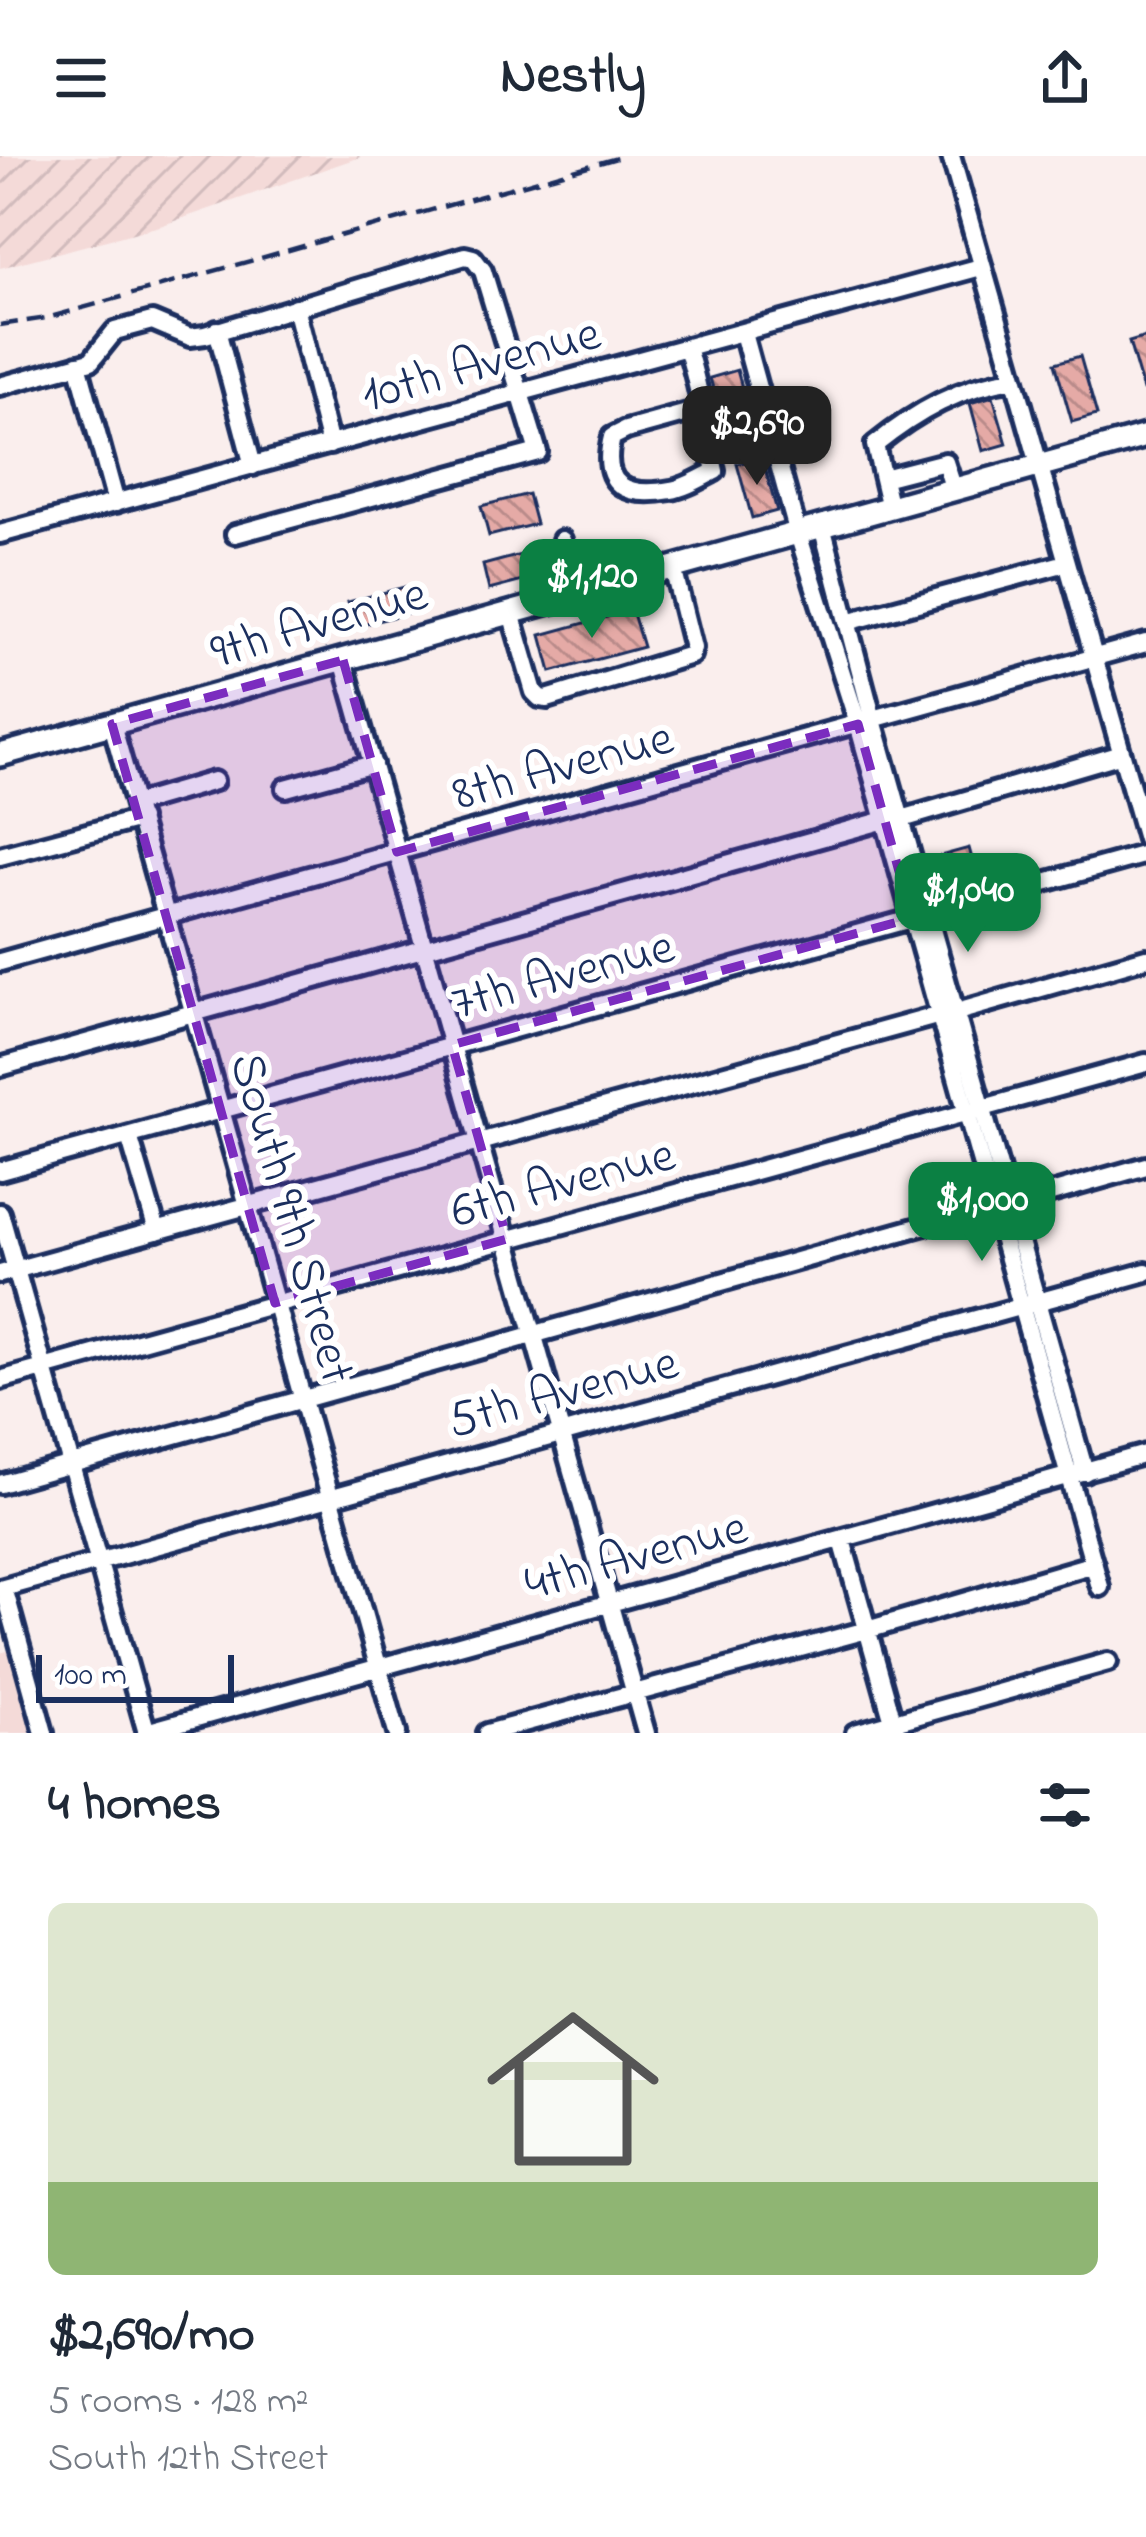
<!DOCTYPE html>
<meta charset="utf-8">
<style>
body{margin:0;font-family:"Indie Flower",sans-serif;background:#f6f6f7;color:#1f2937;height:100vh;display:flex;flex-direction:column;font-size:45px;white-space:nowrap}
*{box-sizing:border-box;margin:0}
p{font-size:39px;color:#747a83}
.icon{flex:none;width:66px;height:66px;fill:none;stroke:currentColor;stroke-width:2;stroke-linecap:round;stroke-linejoin:round}
.map{position:relative;height:1577px;overflow:hidden}
.panel{display:flex;flex-direction:column;background:#fff;flex:1}
.panel>*{flex:none}
.scale{position:absolute;left:36px;bottom:30px;width:198px;box-sizing:border-box;padding-left:12px;border:6px solid #1b2f5e;border-top:0;font-size:33px;line-height:42px;white-space:nowrap;color:#1b2f5e;-webkit-text-stroke:9px #fff;paint-order:stroke}
.price{position:absolute;translate:-50% -102px;padding:0 27px;border-radius:24px;background:#0b8043;color:#fff;font-size:39px;line-height:78px;filter:drop-shadow(0 3px 6px #0008)}
.price::after{content:'';position:absolute;left:50%;top:72px;width:36px;height:27px;margin-left:-18px;background:inherit;clip-path:polygon(0 0,100% 0,50% 100%)}
.price.active{background:#222;color:#fff}
ul{padding:0;list-style:none}
li{display:grid;align-content:center;gap:24px;height:636px;padding:0 48px}
li span{display:grid;place-items:center;height:372px;border-radius:18px;color:#555}
li>.icon{margin-inline-start:auto}
span .icon{width:216px;height:216px;fill:#fffc;stroke-width:1}
li b{font-size:51px}
h2{display:flex;justify-content:space-between;align-items:center;height:144px;padding:0 48px;font-size:51px}
header{display:flex;justify-content:space-between;align-items:center;height:156px;padding:0 48px;background:#fff;font-size:54px;font-weight:700}
.map>svg:first-child{display:block}
</style>
<header><svg class="icon" aria-label="menu" viewBox="0 0 24 24"><path d="M4 6h16M4 12h16M4 18h16"/></svg>Nestly<svg class="icon" aria-label="share" viewBox="0 0 24 24"><path d="M12 15V3M7 8l5-5 5 5M5 13v7h14v-7"/></svg></header>
<div class="map">
<svg width="1146" height="1577" viewBox="0 0 1146 1577">
<defs>
<pattern id="industrial-furrows" width="10" height="10" patternUnits="userSpaceOnUse" patternTransform="scale(3)"><rect width="10" height="10" fill="#f4dad8"/><path d="M-1 1l2-2M0 10L10 0M9 11l2-2" fill="none" stroke="#d1bbbc"/></pattern>
<pattern id="building-back-hatch" width="6" height="6" patternUnits="userSpaceOnUse" patternTransform="scale(3)"><rect width="6" height="6" fill="#e5aaa6"/><path d="M-1 5l2 2M0 0l6 6M5-1l2 2" fill="none" stroke="#b98b8a"/></pattern>
</defs>
<rect width="100%" height="100%" fill="#faeeed"/>
<filter id="ink" filterUnits="userSpaceOnUse"><feTurbulence type="fractalNoise" baseFrequency=".00833" numOctaves="2"/><feDisplacementMap in="SourceGraphic" scale="24" xChannelSelector="R" yChannelSelector="G"/><feConvolveMatrix kernelMatrix="1 2 1 2 8 2 1 2 1" color-interpolation-filters="sRGB"/></filter>
<g filter="url(#ink)">
<path fill="#f4dad8" d="M14,1493L38,1577H0V1497Z"/>
<path fill="url(#industrial-furrows)" d="M0,0H359L360,1L160,70L0,112Z"/>
<path fill="url(#building-back-hatch)" stroke="#1b2f5e" stroke-width="3" d="M1146,181V234H1143L1129,186Z
M1080,200L1097,259L1072,266L1055,207Z
M737,214L754,274L727,281L710,222Z
M993,240L1007,288L983,295L970,247Z
M762,302L777,355L752,362L737,308Z
M528,338L536,368L489,380L481,350Z
M543,393L549,418L489,434L483,409Z
M408,430L415,455L355,471L348,446Z
M632,454L643,491L551,516L541,479Z
M969,692L976,717L936,728L929,703Z"/>
<g fill="none" stroke-linecap="round" stroke-linejoin="round">
<g stroke="#1b2f5e" stroke-width="26">
<path id="minor" d="M951,0L1146,683
M295,151L330,289
M217,174L253,310
M743,177L798,378L858,568L1100,1431
M687,192C700,232 706,274 715,315C701,322 685,332 671,334C626,342 600,330 612,281L626,274L702,253
M78,208L116,347
M0,230L91,205L115,175L152,165L190,181L205,179L465,100L473,102L483,115L538,296L235,378
M883,322L945,306L954,334
M890,352L875,289C916,256 961,230 1014,223
M822,370L873,564L1085,1316
M0,378L981,111
M562,384L578,439
M511,457L534,536L540,542L547,543L691,499L693,492L673,412
M847,466L1066,407
M343,504L646,1577
M112,568L397,1577
M286,632L373,608
M135,648L214,625
M902,663L1122,598
M0,700L140,663
M0,806L1146,487
M957,856L1146,802
M0,911L885,664
M129,980L157,1075
M0,1015L1146,698
M1009,1049L1146,1010
M0,1057L147,1577
M0,1118L940,859
M0,1224L1146,907
M0,1328L993,1050
M842,1384L896,1576
M4,1432L44,1577
M0,1433L1146,1116
M146,1576L1146,1298
M487,1577L867,1474L1094,1408
M855,1577L1108,1506"/>
</g>
<g stroke="#1b2f5e" stroke-width="30">
<path id="major" d="M0,599L1146,280"/>
</g>
<use href="#minor" stroke="#fff" stroke-width="16"/>
<use href="#major" stroke="#fff" stroke-width="21"/>
<path stroke="#1b2f5e" stroke-width="4.5" stroke-dasharray="18 9" stroke-linecap="butt" d="M0,169L47,162L624,0"/>
</g>
</g>
<path fill="#7b2cbf" fill-opacity="0.2" stroke="#7b2cbf" stroke-width="9" stroke-dasharray="24 15" stroke-linejoin="round" d="M343,504L397,696L858,568L912,762L452,889L507,1083L275,1147L112,568Z"/>
<g text-anchor="middle" stroke-width="12" stroke-linejoin="round" paint-order="stroke">
<g font-size="51" fill="#1b2f5e" stroke="#fff">
<text transform="translate(480 205) rotate(-15)" y="18">10th Avenue</text>
<text transform="translate(318 464) rotate(-16)" y="18">9th Avenue</text>
<text transform="translate(562 607) rotate(-15)" y="18">8th Avenue</text>
<text transform="translate(562 816) rotate(-15)" y="18">7th Avenue</text>
<text transform="translate(562 1024) rotate(-15)" y="18">6th Avenue</text>
<text transform="translate(295 1061) rotate(74)" y="18">South 9th Street</text>
<text transform="translate(562 1233) rotate(-15)" y="18">5th Avenue</text>
<text transform="translate(635 1397) rotate(-15)" y="18">4th Avenue</text>
</g>
</g>
</svg>
<div class="scale">100 m</div>
<b class="price active" style="left:757px;top:332px">$2,690</b>
<b class="price" style="left:592px;top:485px">$1,120</b>
<b class="price" style="left:968px;top:799px">$1,040</b>
<b class="price" style="left:982px;top:1108px">$1,000</b>
</div>
<section class="panel">
<h2>4 homes<svg class="icon" aria-label="filters" viewBox="0 0 24 24"><path d="M4 7h16M4 17h16"/><circle cx="9" cy="7" r="2"/><circle cx="15" cy="17" r="2"/></svg></h2>
<ul>
<li><span style="background:linear-gradient(#dfe7d0 75%,#8fb573 0)"><svg class="icon" aria-label="home" viewBox="0 0 24 24"><path d="M3 11l9-7 9 7M6 9v11h12V9"/></svg></span><div><b>$2,690/mo</b><p>5 rooms · 128 m²</p><p>South 12th Street</p></div></li>
</ul>
</section>
